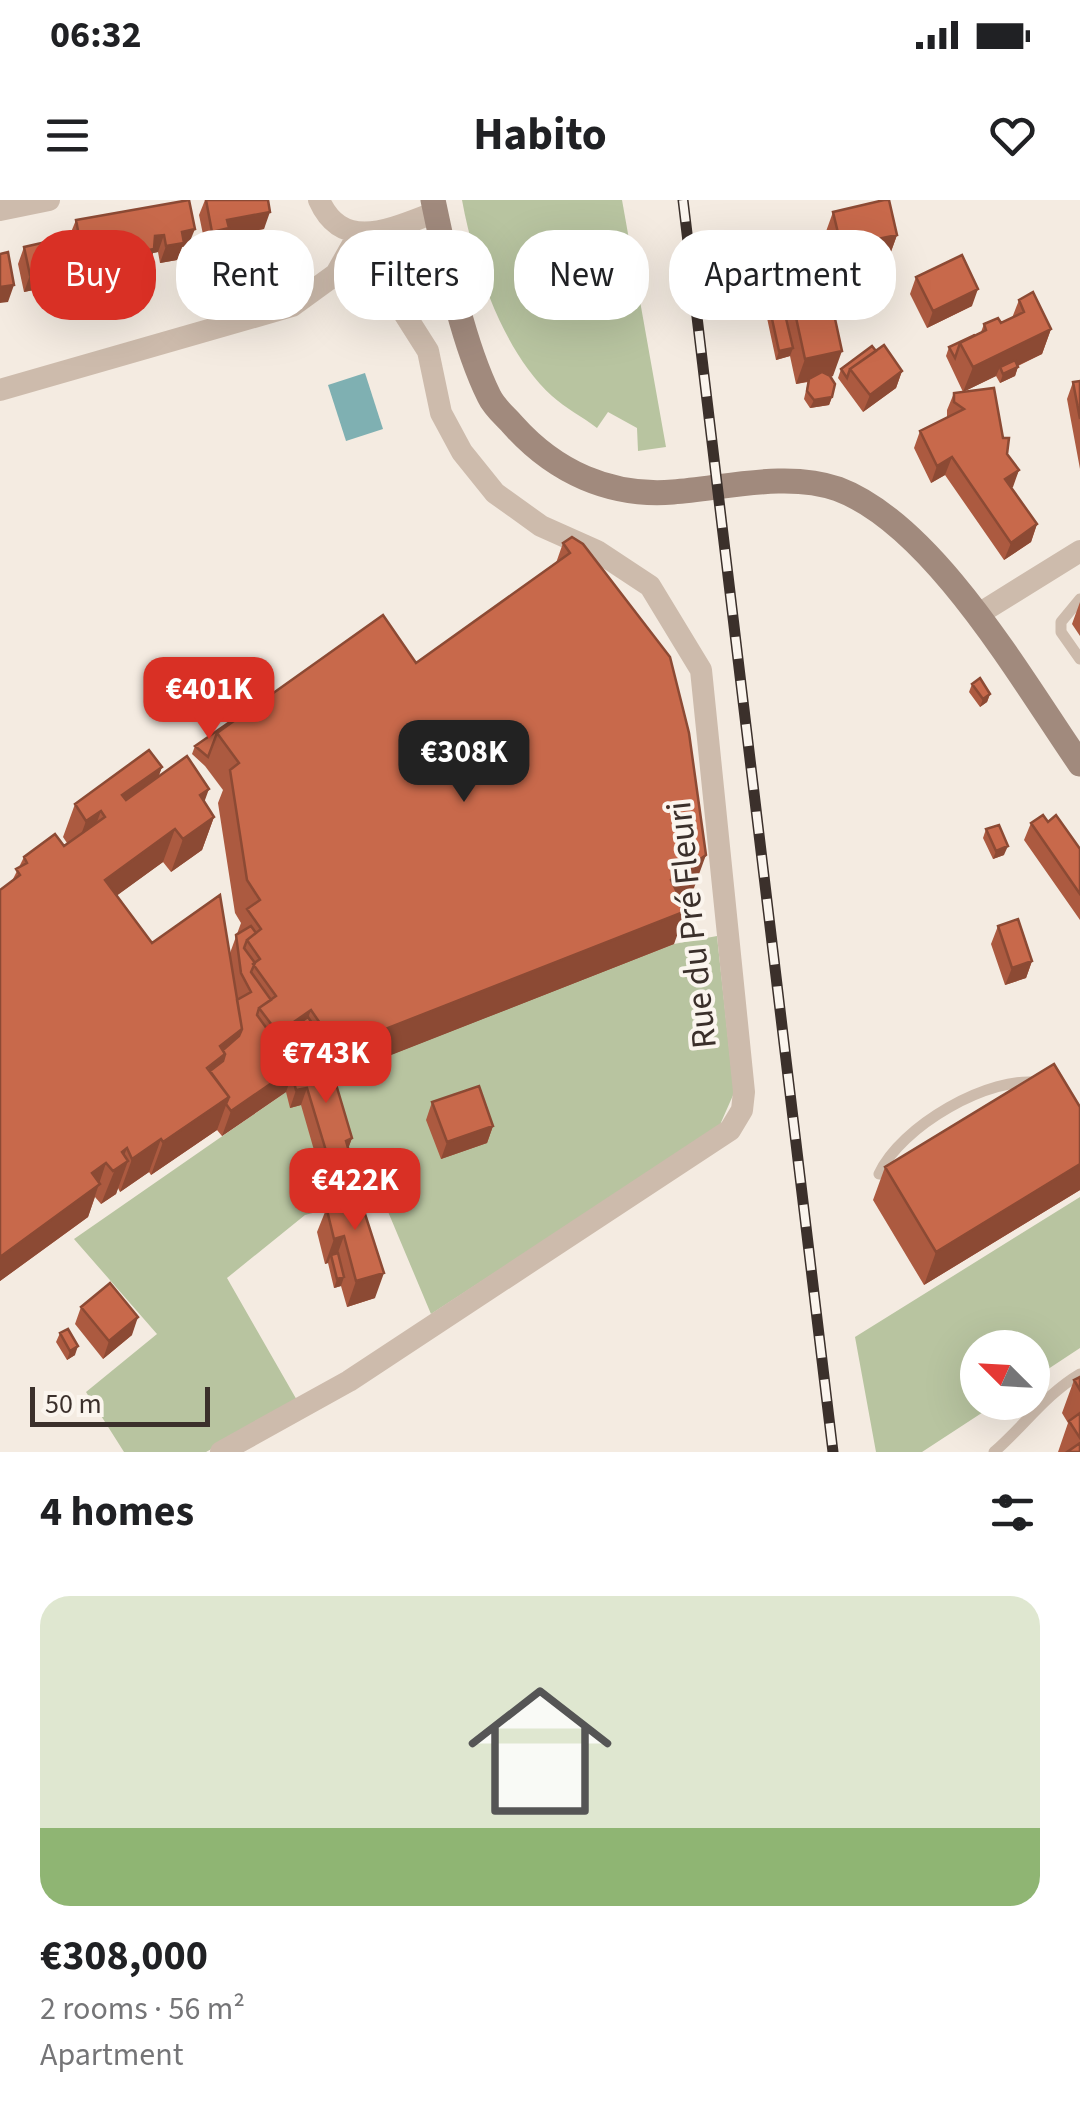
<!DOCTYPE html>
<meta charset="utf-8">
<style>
body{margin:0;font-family:"Source Sans 3",sans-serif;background:#f6f6f6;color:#202124;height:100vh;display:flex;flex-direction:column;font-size:38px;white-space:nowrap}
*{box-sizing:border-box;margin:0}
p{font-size:32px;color:#757577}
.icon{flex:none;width:55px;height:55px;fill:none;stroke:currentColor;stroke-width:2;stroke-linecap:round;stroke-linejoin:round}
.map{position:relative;height:1252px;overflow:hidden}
.drawer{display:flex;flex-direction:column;background:#fff;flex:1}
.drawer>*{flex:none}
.hud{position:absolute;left:30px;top:30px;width:1020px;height:90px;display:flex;gap:20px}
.needle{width:65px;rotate:294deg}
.fabs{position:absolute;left:960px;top:1130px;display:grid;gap:20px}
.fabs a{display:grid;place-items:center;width:90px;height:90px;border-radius:50%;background:#fff;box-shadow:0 10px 40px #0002;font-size:50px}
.scale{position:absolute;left:30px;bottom:25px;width:180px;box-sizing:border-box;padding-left:10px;border:5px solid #3b302b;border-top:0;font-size:28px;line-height:35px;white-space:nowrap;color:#3b302b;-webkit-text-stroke:8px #fbf5ee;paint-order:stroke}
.price{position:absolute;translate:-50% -85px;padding:0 22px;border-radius:20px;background:#d93025;color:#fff;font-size:32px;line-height:65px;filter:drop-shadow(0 2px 5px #0008)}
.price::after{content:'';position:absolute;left:50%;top:60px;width:30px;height:22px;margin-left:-15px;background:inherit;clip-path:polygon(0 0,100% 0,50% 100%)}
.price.current{background:#222;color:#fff}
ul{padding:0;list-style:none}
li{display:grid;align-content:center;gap:20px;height:530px;padding:0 40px}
li span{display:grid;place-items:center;height:310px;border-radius:30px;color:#555}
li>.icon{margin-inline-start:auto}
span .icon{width:180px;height:180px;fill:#fffc;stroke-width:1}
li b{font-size:42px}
h2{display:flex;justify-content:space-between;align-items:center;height:120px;padding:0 40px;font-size:42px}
.chip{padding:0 35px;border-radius:40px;background:#fff;box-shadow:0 10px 40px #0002;font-size:35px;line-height:90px}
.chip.current{background:#d93025;color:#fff}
.status{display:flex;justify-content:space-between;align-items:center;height:70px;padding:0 50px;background:#fff;direction:ltr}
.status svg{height:28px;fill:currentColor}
header{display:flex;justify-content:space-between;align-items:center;height:130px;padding:0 40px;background:#fff;font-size:45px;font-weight:700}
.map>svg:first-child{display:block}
</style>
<div class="status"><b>06:32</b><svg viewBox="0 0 49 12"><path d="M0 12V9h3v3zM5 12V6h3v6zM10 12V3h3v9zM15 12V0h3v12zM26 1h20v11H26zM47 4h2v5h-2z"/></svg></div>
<header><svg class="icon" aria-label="menu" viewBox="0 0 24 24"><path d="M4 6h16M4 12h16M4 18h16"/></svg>Habito<svg class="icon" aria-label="heart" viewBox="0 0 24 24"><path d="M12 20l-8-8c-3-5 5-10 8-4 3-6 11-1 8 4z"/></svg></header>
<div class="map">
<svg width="1080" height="1252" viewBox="0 0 1080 1252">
<rect width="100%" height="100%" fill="#f4ebe1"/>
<path fill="#b8c4a0" d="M462,0H622L666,247L638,251L637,228L608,212L597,228C583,217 565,208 552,196C502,150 474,65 462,0Z
M717,736L734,893L719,927L431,1114L381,995L305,1015L227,1078L298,1202L206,1252H124L86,1192L157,1134L74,1039L286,892L674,744Z
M1080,997V1148L1033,1179L1032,1148H978V1202L997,1203L922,1252H876L855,1137Z"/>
<path fill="#7fb0b2" d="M365,173L383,229L346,241L328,185Z"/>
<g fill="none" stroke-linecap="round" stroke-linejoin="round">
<path stroke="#cdbbac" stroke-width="11" d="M1080,399L1061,422V432L1080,459
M879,974C900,927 990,874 1041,883
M994,1252C1024,1226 1046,1194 1080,1174"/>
<path stroke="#cdbbac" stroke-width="22" d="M319,0C343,54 393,28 436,12
M0,10L49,0
M0,190L292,106L336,74L358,35
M977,415L1080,351
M221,1252L349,1181L730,930L742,910L744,892L701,470L650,386L597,351L541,326L495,293L462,252L441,213L428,151L402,110L336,74"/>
<path stroke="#a18a7d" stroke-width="25" d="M433,0C446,61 462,141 489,196C494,207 505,216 513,225C555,272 610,297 673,292C725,288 788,271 838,289C934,325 1023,482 1080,564"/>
<g stroke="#3b302b" stroke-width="11">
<path id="rail" d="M683,0L833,1252"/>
</g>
<use href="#rail" stroke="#fbf5ee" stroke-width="8" stroke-dasharray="22" stroke-linecap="butt"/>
</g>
<path fill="#ac5a40" d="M189,0L188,46L182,47L177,60L160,63L158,52L153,53L148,66L132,70L126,58L115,60L112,67L77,74L69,37L76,20Z
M205,0H268L264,29L226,36L223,46L206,49L199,15Z
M833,12L897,35L888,60L879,62L882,76L873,101L841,109L824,37Z
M24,47L67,83L24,92L18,64Z
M796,62L833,176L830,177L832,197L829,205L810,208L804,199L808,182L796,184L790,156L776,160L764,104L767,96L780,93L787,76L794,74L793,70Z
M916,77L972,106L927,128L910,94Z
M217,81L233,100L217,105L214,89Z
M1019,100L1051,129L1042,154L1018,166L1015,176L1000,183L996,176L965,191L1003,238L1007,254L1019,270L1011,288L1037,324L1031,342L1004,360L945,275L931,283L914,248L920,231L947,217V210L954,193L963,192L946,156L949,147L981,132L984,124L1001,123L1012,118Z
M876,151L902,171L896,188L863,212L838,178L841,169Z
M1080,181V269L1067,199L1073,182Z
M572,337L694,688L679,698L674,744L334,877L352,938L342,965L320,971L301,905L290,908L286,892L222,936L217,930L151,975L149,972L120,992L118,988L116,994L101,1004L95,997L88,1017L0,1081V690L12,681L24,657L64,646L67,643L63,637L75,604L162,567L158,577L204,602L214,617L202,650L171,672L163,662L117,695L152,743L230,753L241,723L235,713L218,603L223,590L205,566L192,554L195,546L232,522L416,463L556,363L563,343Z
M1080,402V436L1072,424Z
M972,484L990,494L987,502L980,507L969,492Z
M1048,622L1080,649V720L1024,640L1031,623Z
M986,629L1004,655L993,659L983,638Z
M998,726L1032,761L1026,778L1005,785L991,744Z
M432,902L493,926L487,943L441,959L426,920Z
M1080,907V990L924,1085L873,1000L885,967Z
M333,992L375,1098L347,1107L341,1086L334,1088L328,1063L325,1064L317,1032Z
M81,1107L132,1135L103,1159L75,1124Z
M60,1133L75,1155L67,1160L56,1142Z
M1080,1177V1252H1058L1068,1223L1062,1213L1074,1180Z"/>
<path fill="#8c4a34" d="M270,12L264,29L226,36L223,46L206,49L212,32L227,20Z
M195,29L188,46L182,47L177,60L160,63L166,46L182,32Z
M164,35L158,52L153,53L148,66L132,70L138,52L155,36Z
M897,35L888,60L864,66L873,40Z
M133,41L126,58L115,60L112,67L77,74L83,57L117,43Z
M74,66L67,83L24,92L30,75Z
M882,76L873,101L841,109L850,83Z
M14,85L8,102L0,103V87Z
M978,89L972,106L927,128L933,111Z
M236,91L233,100L217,105L220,96Z
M1051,129L1042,154L1002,173L1000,167L996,176L963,192L973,167Z
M793,148L790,156L776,160L779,151Z
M842,151L833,176L796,184L805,159Z
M1018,167L1015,176L1000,183L1003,174Z
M902,171L896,188L863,212L870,195Z
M832,197L829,205L810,208L814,200Z
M952,257L945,275L931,283L937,266Z
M1019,270L1013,287L999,297L1005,279Z
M1037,324L1031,342L1004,360L1011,343Z
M990,494L987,502L980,507L983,499Z
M162,567L150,600L110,628L122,595Z
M209,589L197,622L200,595Z
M101,611L89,644L74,654L86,621Z
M214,617L202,650L171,672L183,639Z
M175,629L163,662L93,713L105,680Z
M1008,646L1004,655L993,659L996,651Z
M706,655L694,688L659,713L671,680Z
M686,711L674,744L325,881L292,875L286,892L222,936L231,911L295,867L334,856L337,848Z
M1032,761L1026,778L1005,785L1012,768Z
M311,810L299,842L266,866L278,833Z
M242,829L230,862L205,875L220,846Z
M307,888L301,905L290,908L296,890Z
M229,897L217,930L151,975L163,942Z
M493,926L487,943L441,959L447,942Z
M352,938L342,965L320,971L327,954Z
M161,939L149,972L120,992L132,959Z
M127,948L120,966L128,961L116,994L101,1004L122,952Z
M106,963L88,1017L0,1081V1057L92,973Z
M1080,964V990L924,1085L936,1052Z
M344,1036L335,1061L331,1055L328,1063L325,1064L334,1039Z
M384,1073L375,1098L347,1107L356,1081Z
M344,1077L341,1086L334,1088L337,1079Z
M138,1117L132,1135L103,1159L109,1141Z
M78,1146L75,1155L67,1160L70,1151Z"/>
<path fill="#c8694b" stroke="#8c4a34" stroke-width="2.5" d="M189,0L195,29L182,32L184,43L166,46L164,35L155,36L154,49L138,52L133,41L117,43L118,50L83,57L76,20Z
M206,0H268L270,12L227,20L229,28L212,32Z
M884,0H889L897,35L873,40L882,76L850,83L833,12Z
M68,37L74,66L30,75L24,47Z
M8,52L14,85L0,87V54Z
M962,55L978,89L933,111L916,77Z
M812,58L815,70L799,73L796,62Z
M824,68L842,151L805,159L787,76Z
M233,77L236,91L220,96L217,81Z
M1033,92L1051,129L973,167L960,143L986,130L984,124L998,118L1001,123L1024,112L1019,100Z
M780,93L793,148L779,151L767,96Z
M975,135L960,143L955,158L949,147Z
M884,145L902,171L870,195L850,169Z
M872,146L876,151L850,169L847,178L841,169Z
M1015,160L1018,167L1003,174L1000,167Z
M822,172L830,176L835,184L832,197L814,200L807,191L809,179Z
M1080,181V219L1073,182Z
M994,188L1003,238H1009L1007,254L1019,270L1005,279L1037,324L1011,343L952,257L937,266L920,231L964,209L954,202V193Z
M572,337L583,344L670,457L689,533L706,655L671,680L686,711L337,848L311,810L278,833L259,808L276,796L253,764L260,759L247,740L261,729L247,709L260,700L247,680L230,570L239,563L217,533L383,415L416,463L570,353L563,343Z
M980,478L990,494L983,499L972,484Z
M231,521L232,522L217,533L208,557L195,546Z
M149,550L162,567L122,595L126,600L187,556L209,589L200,595L214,617L183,639L175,629L105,680L152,743L220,695L242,829L220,846L225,854L207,868L229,897L163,942L161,939L132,959L127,948L122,952L128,961L113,971L106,963L92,973L100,984L0,1057V690L20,675L16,669L27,663L24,657L55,634L64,646L105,617L101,611L86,621L75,604Z
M1043,615L1048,622L1056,615L1080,649V694L1031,623Z
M999,625L1008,646L996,651L986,629Z
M1018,719L1032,761L1012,768L998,726Z
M251,726L256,733L247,740L244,748L255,763L251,772L271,800L259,808L257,815L275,840L308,817L334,856L295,867L231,911L226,904L229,897L210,871L223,861L225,854L223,850L239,836L242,829L237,800L251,792L241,773L236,735Z
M330,864L352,938L346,941L348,948L327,954L307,888L296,890L292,875Z
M1054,864L1080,907V964L936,1052L885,967Z
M479,886L493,926L447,942L432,902Z
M356,986L384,1073L356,1081L344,1036L334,1039L326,1006L336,1004L333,992Z
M338,1053L344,1077L337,1079L331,1055Z
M110,1083L138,1117L109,1141L81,1107Z
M68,1129L78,1146L70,1151L60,1133Z
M1080,1177V1190L1074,1180Z
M1080,1213V1238L1069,1221Z
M1080,1243V1252H1067Z"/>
<g text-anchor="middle" stroke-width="8" stroke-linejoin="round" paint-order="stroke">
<g font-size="35" fill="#3b302b" stroke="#fbf5ee">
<text transform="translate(691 725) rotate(-96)" y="12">Rue du Pré Fleuri</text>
</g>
</g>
</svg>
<div class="fabs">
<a><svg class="needle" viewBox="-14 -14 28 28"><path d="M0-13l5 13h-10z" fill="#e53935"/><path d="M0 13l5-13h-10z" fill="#757577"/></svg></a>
</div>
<div class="scale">50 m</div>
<b class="price" style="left:209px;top:542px">€401K</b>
<b class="price current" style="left:464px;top:605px">€308K</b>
<b class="price" style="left:326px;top:906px">€743K</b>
<b class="price" style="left:355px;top:1033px">€422K</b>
<div class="hud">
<a class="chip current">Buy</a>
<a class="chip">Rent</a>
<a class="chip">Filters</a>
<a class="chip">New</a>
<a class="chip">Apartment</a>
</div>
</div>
<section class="drawer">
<h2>4 homes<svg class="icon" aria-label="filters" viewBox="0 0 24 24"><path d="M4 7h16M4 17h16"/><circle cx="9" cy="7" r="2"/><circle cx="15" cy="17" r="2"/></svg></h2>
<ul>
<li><span style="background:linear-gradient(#dfe7d0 75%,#8fb573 0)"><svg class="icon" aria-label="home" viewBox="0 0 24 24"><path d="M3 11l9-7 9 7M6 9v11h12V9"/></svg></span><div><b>€308,000</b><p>2 rooms · 56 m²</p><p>Apartment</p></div></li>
</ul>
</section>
